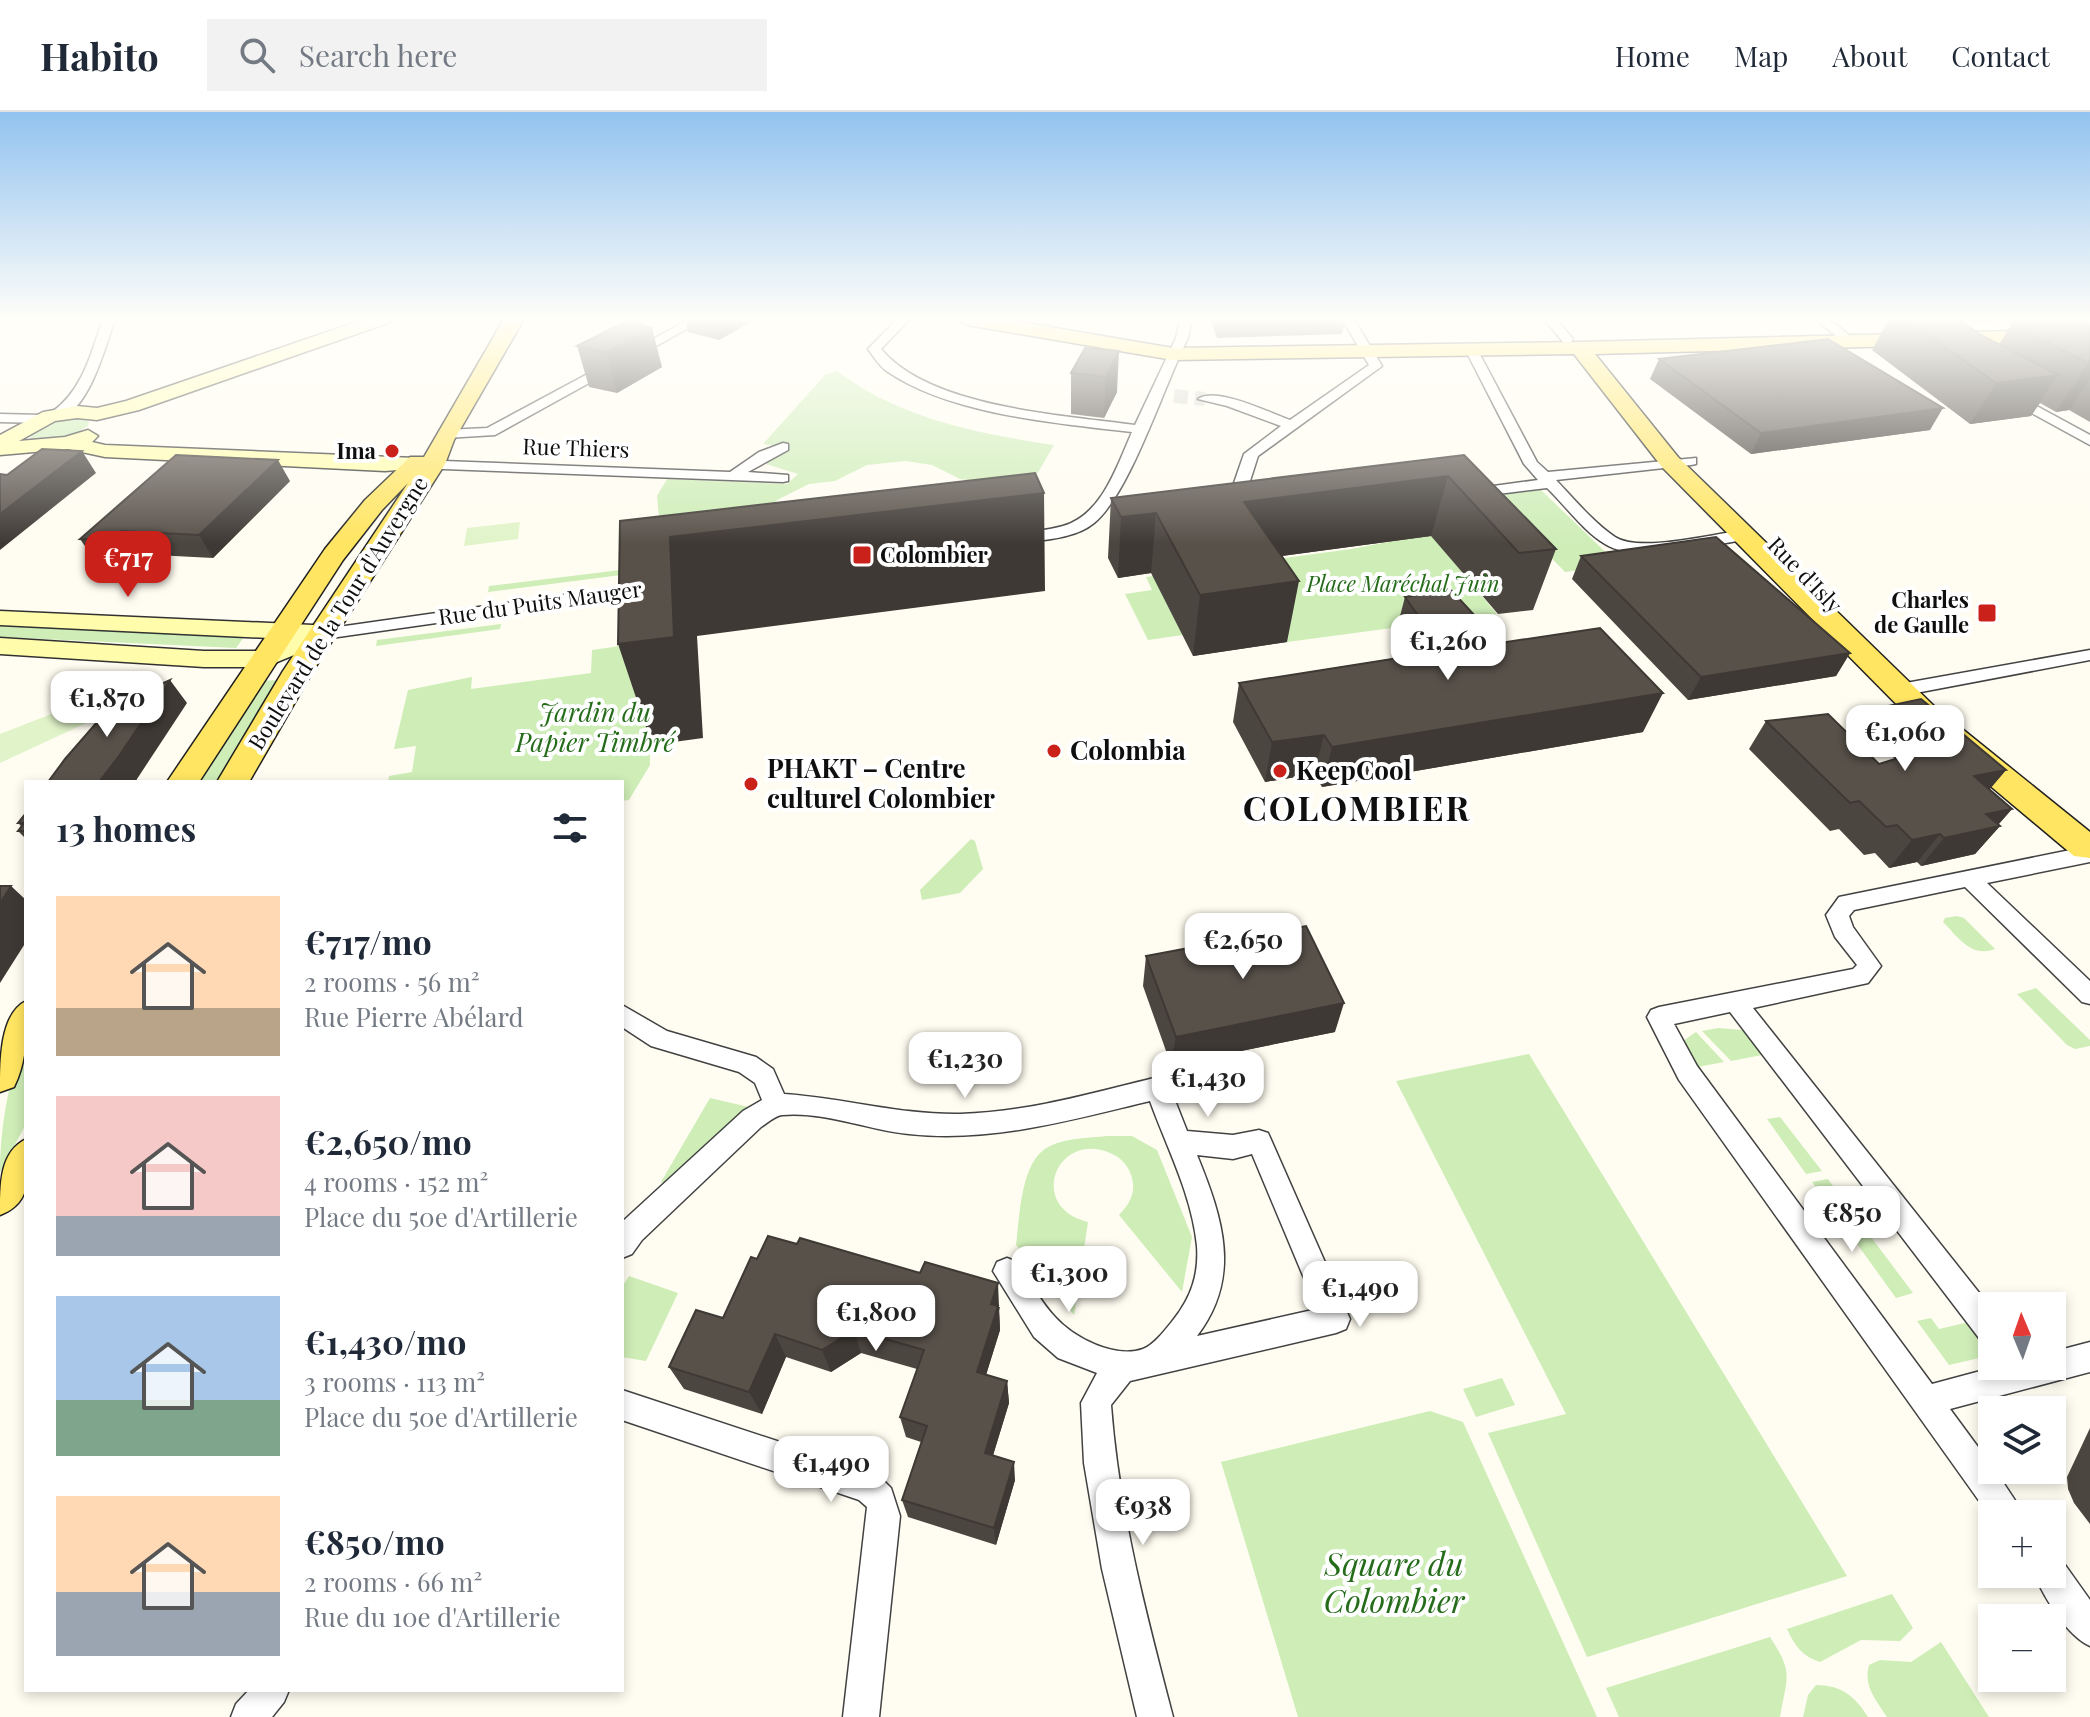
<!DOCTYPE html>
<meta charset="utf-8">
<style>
body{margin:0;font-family:"Playfair Display",serif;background:#f2f2f3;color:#1f2937;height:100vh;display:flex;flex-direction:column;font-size:30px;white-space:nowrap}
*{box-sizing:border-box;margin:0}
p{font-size:26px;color:#747a83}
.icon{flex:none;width:44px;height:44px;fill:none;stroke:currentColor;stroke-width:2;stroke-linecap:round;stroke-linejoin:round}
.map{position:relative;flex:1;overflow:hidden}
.side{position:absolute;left:24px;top:668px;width:600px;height:912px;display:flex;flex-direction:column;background:#fff;border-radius:0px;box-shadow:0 4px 12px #0003}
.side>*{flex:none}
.needle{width:52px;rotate:358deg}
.buttons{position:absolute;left:1978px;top:1180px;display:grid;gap:16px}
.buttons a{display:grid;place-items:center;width:88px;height:88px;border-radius:0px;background:#fff;box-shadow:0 4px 12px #0003;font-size:40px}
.price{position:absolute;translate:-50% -68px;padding:0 18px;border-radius:16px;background:#fff;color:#222;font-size:26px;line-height:52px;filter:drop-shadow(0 2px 4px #0008)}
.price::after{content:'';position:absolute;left:50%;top:48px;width:24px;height:18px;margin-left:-12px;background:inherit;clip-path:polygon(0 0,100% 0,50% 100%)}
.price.current{background:#ca211b;color:#fff}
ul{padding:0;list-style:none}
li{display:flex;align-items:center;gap:24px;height:200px;padding:0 32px}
li span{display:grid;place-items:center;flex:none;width:224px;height:160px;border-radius:0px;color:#555}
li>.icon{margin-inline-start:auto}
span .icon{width:96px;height:96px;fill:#fffc;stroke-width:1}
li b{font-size:34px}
h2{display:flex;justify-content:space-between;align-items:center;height:96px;padding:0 32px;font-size:34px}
header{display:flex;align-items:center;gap:48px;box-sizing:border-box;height:112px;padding:0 40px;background:#fff;border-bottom:2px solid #e0e1e3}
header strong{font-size:38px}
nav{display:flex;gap:44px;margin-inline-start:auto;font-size:28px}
.search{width:560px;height:72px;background:#f2f2f3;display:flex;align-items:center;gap:20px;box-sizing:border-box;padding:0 28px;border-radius:0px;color:#747a83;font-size:30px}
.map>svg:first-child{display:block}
</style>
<header>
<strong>Habito</strong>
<div class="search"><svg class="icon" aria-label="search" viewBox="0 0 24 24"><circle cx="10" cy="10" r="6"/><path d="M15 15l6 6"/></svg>Search here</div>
<nav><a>Home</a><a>Map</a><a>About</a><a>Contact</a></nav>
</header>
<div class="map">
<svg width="2090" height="1605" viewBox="0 0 2090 1605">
<rect width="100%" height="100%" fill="#fffdf1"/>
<path fill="#ceedb7" d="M837,259C898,306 979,322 1054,333L1029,376L960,367L932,353L905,349L867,353L835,369L809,372L777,388L773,393L661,427L657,384L667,367L787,372L798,362L766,352L785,335L763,332L825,263Z
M65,306H81L89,310L88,314L70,325L34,328L30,325L39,314Z
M1541,378L1619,453L1565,460L1499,392L1500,383Z
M1430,422L1497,502L1287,530L1250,472L1163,484L1183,523L1148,528L1125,482L1152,478L1146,465L1351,437Z
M661,453L660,458L488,480L489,474Z
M501,512L500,517L376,534L377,528Z
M0,513L244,525L236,536L0,525Z
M648,530L650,653L629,688L622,689V670H388L389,664L412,660L416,634L394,637L408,578L472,565L471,577L591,561L592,538Z
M281,568L218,670H193L259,569Z
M971,727L975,729L983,757L960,781L922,788L920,778Z
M1957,804L1964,806L1995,837C1971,846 1959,826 1943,810L1945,806Z
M2036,876L2090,928V934L2075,937L2067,933L2017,882Z
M1718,916L1743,918L1762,943L1731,949L1702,919Z
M1696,920L1724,950L1697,955L1683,929Z
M26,933V1012L0,1060C0,1025 7,963 26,933Z
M1529,942L1847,1464L1587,1545L1488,1321L1566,1302L1396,969Z
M710,986L753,996L666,1074L661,1070Z
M1780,1005L1822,1059L1806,1062L1767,1007Z
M1107,1024H1132L1157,1038L1192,1125L1182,1180L1119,1103C1130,1092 1137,1079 1131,1063C1128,1053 1120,1045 1110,1041C1057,1018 1026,1095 1088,1110L1074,1203L1016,1133C1020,1104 1020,1048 1050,1034C1067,1026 1088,1026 1107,1024Z
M1828,1067L1860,1111L1845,1114L1812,1070Z
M1868,1121L1913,1181L1896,1186L1852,1125Z
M629,1164L678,1181L646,1249L622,1245V1175Z
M1931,1206L1939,1217L1969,1210L1987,1237L1988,1244L1949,1253L1917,1209Z
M1502,1266L1515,1293L1476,1305L1463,1277Z
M1430,1299L1463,1310L1597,1605H1298L1221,1350Z
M1892,1482L1913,1516L1900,1529L1861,1528L1820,1550C1802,1544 1795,1534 1787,1517Z
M1770,1525C1794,1562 1787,1564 1780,1605H1619L1606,1576Z
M1941,1530L1989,1605H1887C1876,1588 1863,1574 1869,1553L1880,1548L1911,1550Z
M1816,1573C1841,1573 1855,1584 1868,1605H1803L1808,1583Z"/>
<path fill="#e1f4c9" d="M520,410L518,427L464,434L467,416Z
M118,576L126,579L130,587L123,594L0,651V622Z"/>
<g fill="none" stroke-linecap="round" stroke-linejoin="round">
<path stroke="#dbd9cf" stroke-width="14" stroke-dasharray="14 7" stroke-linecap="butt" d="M1174,284L1205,287"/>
<g stroke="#424242" stroke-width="3">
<path id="street" d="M103,207H115C106,232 87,310 52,306V300C83,278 91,241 103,207Z
M690,207H705L495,323L446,326L439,322L446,318L487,316Z
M897,207H910L881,237C930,296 1063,303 1135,313L1176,226L1180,207H1192L1188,226C1165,271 1130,382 1094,411C1075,427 1042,428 1018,431L1012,429V423C1029,419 1046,419 1063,414C1102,403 1117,354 1132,320C1056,311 952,303 888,260C880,255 874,245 868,237Z
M1342,207H1354L1382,254L1258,344L1241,397L1233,402L1228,400L1225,397L1244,342L1281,314L1227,294L1198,287C1216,274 1270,301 1290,308L1369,253Z
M1544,207H1556L1573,227L1571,230H1563Z
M1815,207H1829L1855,228L1845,231Z
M1471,233L1477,237L1537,350L1548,360L1696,346V352L1691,353L1556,368C1573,386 1594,411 1615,425C1639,441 1714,422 1744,418L1752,423L1744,428C1708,433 1636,452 1605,432C1583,419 1565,393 1547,376L1490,383L1478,391H1468V385L1486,375L1538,368L1524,352L1465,237Z
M2011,280L2090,323V333L2006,287L2004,284Z
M0,302L43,303L50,307L43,311L0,310Z
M783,331L788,332V338L748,360L788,363V369L783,370L417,356L410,352L417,348L730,360L759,340Z
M647,471L653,472L655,476L653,480L324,527L315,522L324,517Z
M2090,538V548L1900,584L1891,578L1900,572Z
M2090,734V750L1987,771L2090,869V892L2082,890L1965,775L1854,798L1849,804L1853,815L1881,854L1868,871L1753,896L1992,1197V1234L1982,1230L1730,900L1674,912L1697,954L1932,1272L1999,1254H2052V1240L2090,1230V1260L1950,1297L1992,1354V1358H1995L2024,1402H1992V1407L1679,968L1647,905L1651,898L1659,895L1853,857L1857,853L1835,825L1826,803L1839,785Z
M622,893L667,919L756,945L773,957L784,982C843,986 901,1003 960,1002C1028,1000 1093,981 1158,965L1167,968L1187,1019L1233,1023L1259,1018L1268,1021L1350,1207L1346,1217L1336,1221L1130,1269L1111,1293C1119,1400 1146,1502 1173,1605H1137L1102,1457L1084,1351L1081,1291L1097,1261L1058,1246L1034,1225L993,1159L997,1150L1007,1146L1017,1150C1029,1168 1040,1189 1055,1205C1074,1226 1115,1247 1143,1237C1154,1233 1166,1217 1174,1207C1191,1185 1199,1163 1197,1134C1192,1083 1167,1036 1150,989C1070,1008 992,1031 909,1022C868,1018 824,999 782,1003C775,1004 767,1011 761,1015L642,1128L632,1142L622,1146V1110L743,999L762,988L755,971L739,960L651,934L622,915ZM1252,1042L1317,1197L1197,1224C1242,1165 1223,1107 1197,1043L1233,1047Z
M622,1278L868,1359L879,1364L891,1376L900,1404L879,1605H843L867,1395L859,1388L622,1308Z
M2052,1446L2063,1450L2090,1488V1534C2067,1524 2044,1485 2034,1462H2052Z
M249,1578H289L284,1590L272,1605H231L236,1592Z"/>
</g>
<g stroke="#313131" stroke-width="3">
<path id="secondary" d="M365,207H391L388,211L139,298L97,308L77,306L55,309L19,329L65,325L88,318L98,324L92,330L105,333L416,346L427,352L423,356L385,359L105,345L68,337L0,343V323L43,300L77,294L97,296L126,289Z
M0,499L313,513L333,517L337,522L333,527L265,555H204L0,542V526L204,539H261L289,527L0,513Z"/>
</g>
<g stroke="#202020" stroke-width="3">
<path id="primary" d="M504,207H524L454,328L445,352L313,559L249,670H217L283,559L408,371L382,398L343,448L199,670H167L325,437L365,388L410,345H424Z
M957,207H1002L1173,236L1580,230L2090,217V229L1595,242L1678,345L1935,595L2090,720V746L2074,744L1913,609L1662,355L1574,242L1173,248L967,213Z
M26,889C26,920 28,947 14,975L0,980C0,948 0,902 26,889Z
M26,1027C26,1059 36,1089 0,1103C0,1071 0,1040 26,1027Z"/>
</g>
<use href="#street" fill="#fff" fill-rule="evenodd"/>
<use href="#secondary" fill="#fffdac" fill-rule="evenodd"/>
<use href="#primary" fill="#ffe561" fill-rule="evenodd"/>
</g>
<path fill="#4c4640" d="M685,207H753L749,211L719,228L688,220Z
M1210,207H1345L1342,222L1217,226Z
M1889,207H1959L1979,222L1999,232L2012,212L2045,209L1972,210L1968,207H2090L2079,208L2090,213V310L2069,298L2056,300L2040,291L2031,304L1970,312L1872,238Z
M577,234L662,255L617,281L589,275Z
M1085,236L1117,280L1104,306L1071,302V261Z
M1659,247L1930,318L1751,342L1650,267Z
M1464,343L1556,437L1533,498L1498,502L1431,424L1282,444L1287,530L1193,544L1151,461L1118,466L1108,446L1111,386Z
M290,369L213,446L136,442L126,451L96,450L80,427Z
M1581,444L1850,541L1836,564L1688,588L1572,467Z
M1405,485L1500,531L1643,620L1322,675L1314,662L1265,670L1233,610L1239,571L1408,544L1395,523Z
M1888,594L2006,658L1989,678L2012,697L1998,713L2000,714L1975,742L1921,754L1917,750L1889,756L1875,741L1864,743L1839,717L1830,719L1749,637L1766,609L1879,652L1895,647L1868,621Z
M26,701V727L18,719L22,715L18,711Z
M1146,844L1335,920L1171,953L1143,874Z
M1000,1195L999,1199L1000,1218L986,1263L1007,1269L1009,1291L993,1343L1015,1368L996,1433L908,1405L902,1388L921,1330L906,1325L900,1305L917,1257L861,1241L831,1260L786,1245L762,1302L684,1277L669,1255L723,1206Z
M2090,1316V1412L2074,1391L2068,1377L2067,1365Z"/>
<path fill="#3e3934" d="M715,207H753L749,211L719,228Z
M652,216L662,255L617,281L606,241Z
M1119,239L1117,280L1104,306L1106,265Z
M2088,252H2090V267L2069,298L2056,300Z
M2058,263L2031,304L1970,312L1996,271Z
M1943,296L1930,318L1751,342L1761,321Z
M82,339L96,361L0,438V402Z
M278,348L290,369L213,446L199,423Z
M1448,364L1431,424L1236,450L1244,390Z
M1044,381L1045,479L697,524L703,626L652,633L618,532L670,425Z
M1156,401L1151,461L1118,466L1121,405Z
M121,419L136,442L126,451L110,428Z
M1299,469L1287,530L1193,544L1200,483Z
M1850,541L1836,564L1688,588L1701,565Z
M170,568L187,591L137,667L136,670H99Z
M1663,581L1643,620L1322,675L1332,635Z
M1324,623L1314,662L1265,670L1272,630Z
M2006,658L1982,686L1974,664Z
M2012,697L1996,715L2000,714L1975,742L1921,754L1944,726L1986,702Z
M1940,722L1917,750L1889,756L1912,728Z
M11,774L26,788V830L0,871V791Z
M1344,891L1335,920L1171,953L1176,925Z
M998,1171L1000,1218L980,1282L977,1260L991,1192Z
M854,1218L861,1241L831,1260L822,1238Z
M775,1222L786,1245L762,1302L749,1280Z
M1007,1269L1009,1291L988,1360L985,1341Z
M1014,1350L1015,1368L996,1433L994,1416Z"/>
<path fill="#58514a" stroke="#3e3934" stroke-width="2" d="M1905,207H1959L1979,222L2058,263L1996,271Z
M2060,207H2077L2090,213V252L2012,212Z
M628,208L652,216L606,241L577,234Z
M1828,227L1943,296L1761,321L1659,247Z
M1085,236L1119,239L1106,265L1071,261Z
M42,337L82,339L0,402V362L7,363Z
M176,343L278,348L199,423L121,419L110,428L80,427Z
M1464,343L1556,437L1519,441L1448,364L1244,390L1299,469L1200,483L1156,401L1121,405L1111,386Z
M1035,361L1044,381L670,425L674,525L618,532L620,409Z
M1716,425L1850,541L1701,565L1581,444Z
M1451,478L1500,531L1600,516L1663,581L1332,635L1324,623L1272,630L1239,571L1443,539L1405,485Z
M170,568L119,644L99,670H48L65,647L111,594Z
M1921,587L2006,658L1974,664L2012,697L1986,702L2000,714L1944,726L1940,722L1912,728L1897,713L1886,715L1859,689L1850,691L1766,609L1828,602L1879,652L1934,635L1888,594Z
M26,701V719H18L24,711H18Z
M0,774H11L0,791Z
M1306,814L1344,891L1176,925L1146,844Z
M768,1124L797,1132L800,1126L920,1161L925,1150L998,1171L991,1192L998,1194L977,1260L1007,1269L985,1341L1014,1350L994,1416L902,1388L927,1314L900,1305L924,1238L854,1218L822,1238L775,1222L749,1280L669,1255L696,1198L723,1206L751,1145L757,1147Z"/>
<linearGradient id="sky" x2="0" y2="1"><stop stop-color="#92c3f0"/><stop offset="0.48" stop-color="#fffef9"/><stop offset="1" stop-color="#fffef9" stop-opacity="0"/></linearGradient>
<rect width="2090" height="432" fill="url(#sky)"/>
<g fill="#ca211b" stroke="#fff" stroke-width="3">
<circle cx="392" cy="339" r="8"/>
<rect x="852" y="433" width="20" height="20" rx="4"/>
<rect x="1977" y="491" width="20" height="20" rx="4"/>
<circle cx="1054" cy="639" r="8"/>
<circle cx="1280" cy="659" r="8"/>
<circle cx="751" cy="672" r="8"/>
</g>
<g text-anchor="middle" stroke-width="8" stroke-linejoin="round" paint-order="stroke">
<g font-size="22" fill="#0f0f0f" stroke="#fff">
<text transform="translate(576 336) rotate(2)" y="8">Rue Thiers</text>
<text transform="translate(1805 463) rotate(46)" y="8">Rue d'Isly</text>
<text transform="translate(540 491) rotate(-8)" y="8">Rue du Puits Mauger</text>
<text transform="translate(338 501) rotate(-58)" y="8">Boulevard de la Tour d'Auvergne</text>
</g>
<g font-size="22" font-weight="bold" fill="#0f0f0f" stroke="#fff" text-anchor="end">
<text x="376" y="347">Ima</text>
<text x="880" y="451" text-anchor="start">Colombier</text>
<text x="1969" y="496">Charles<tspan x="1969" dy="25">de Gaulle</tspan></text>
</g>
<g font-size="22" font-style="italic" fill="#246c19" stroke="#fff">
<text x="1403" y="480">Place Maréchal Juin</text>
</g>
<g font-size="26" font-style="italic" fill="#246c19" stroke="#fff">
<text x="595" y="610">Jardin du<tspan x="595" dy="30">Papier Timbré</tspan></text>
</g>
<g font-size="26" font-weight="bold" fill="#0f0f0f" stroke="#fff" text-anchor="start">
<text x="1070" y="648">Colombia</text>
<text x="767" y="666">PHAKT – Centre<tspan x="767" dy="30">culturel Colombier</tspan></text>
<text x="1296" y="668">KeepCool</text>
</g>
<g font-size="32" font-style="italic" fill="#246c19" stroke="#fff">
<text x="1394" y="1464">Square du<tspan x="1394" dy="37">Colombier</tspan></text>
</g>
<g font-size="34" font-weight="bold" letter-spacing="2" fill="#0f0f0f" stroke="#fff">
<text x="1357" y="709">COLOMBIER</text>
</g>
</g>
</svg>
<div class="buttons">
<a><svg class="needle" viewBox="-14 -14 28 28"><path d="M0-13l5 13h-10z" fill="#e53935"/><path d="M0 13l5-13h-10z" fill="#747a83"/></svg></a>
<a><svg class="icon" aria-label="layers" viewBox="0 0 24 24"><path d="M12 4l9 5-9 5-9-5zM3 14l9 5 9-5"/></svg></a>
<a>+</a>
<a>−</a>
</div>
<b class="price current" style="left:128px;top:487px">€717</b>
<b class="price" style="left:1448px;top:570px">€1,260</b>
<b class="price" style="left:107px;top:627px">€1,870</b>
<b class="price" style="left:1905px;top:661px">€1,060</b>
<b class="price" style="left:1243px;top:869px">€2,650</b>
<b class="price" style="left:965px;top:988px">€1,230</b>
<b class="price" style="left:1208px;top:1007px">€1,430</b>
<b class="price" style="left:1852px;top:1142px">€850</b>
<b class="price" style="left:1069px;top:1202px">€1,300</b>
<b class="price" style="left:1360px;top:1217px">€1,490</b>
<b class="price" style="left:876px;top:1241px">€1,800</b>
<b class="price" style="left:831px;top:1392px">€1,490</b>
<b class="price" style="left:1143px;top:1435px">€938</b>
<section class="side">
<h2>13 homes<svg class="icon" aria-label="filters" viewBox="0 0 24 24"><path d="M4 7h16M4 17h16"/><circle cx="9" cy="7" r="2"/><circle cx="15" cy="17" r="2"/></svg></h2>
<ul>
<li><span style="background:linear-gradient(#ffd9b3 70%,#b9a48a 0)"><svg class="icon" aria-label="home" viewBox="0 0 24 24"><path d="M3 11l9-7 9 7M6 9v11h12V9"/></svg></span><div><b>€717/mo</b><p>2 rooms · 56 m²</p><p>Rue Pierre Abélard</p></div></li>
<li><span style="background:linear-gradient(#f6c9c9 75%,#9aa5b1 0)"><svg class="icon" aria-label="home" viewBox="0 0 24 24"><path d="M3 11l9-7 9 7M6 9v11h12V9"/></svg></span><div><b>€2,650/mo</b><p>4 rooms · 152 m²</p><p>Place du 50e d'Artillerie</p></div></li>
<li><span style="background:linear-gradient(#a9c7e8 65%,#7fa58c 0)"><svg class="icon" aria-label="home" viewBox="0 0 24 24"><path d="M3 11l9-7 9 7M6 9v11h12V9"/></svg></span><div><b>€1,430/mo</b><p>3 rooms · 113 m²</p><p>Place du 50e d'Artillerie</p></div></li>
<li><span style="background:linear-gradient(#ffd9b3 60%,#9aa5b1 0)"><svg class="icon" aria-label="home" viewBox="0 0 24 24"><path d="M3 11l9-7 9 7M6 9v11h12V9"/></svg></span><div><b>€850/mo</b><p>2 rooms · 66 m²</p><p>Rue du 10e d'Artillerie</p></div></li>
</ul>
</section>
</div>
